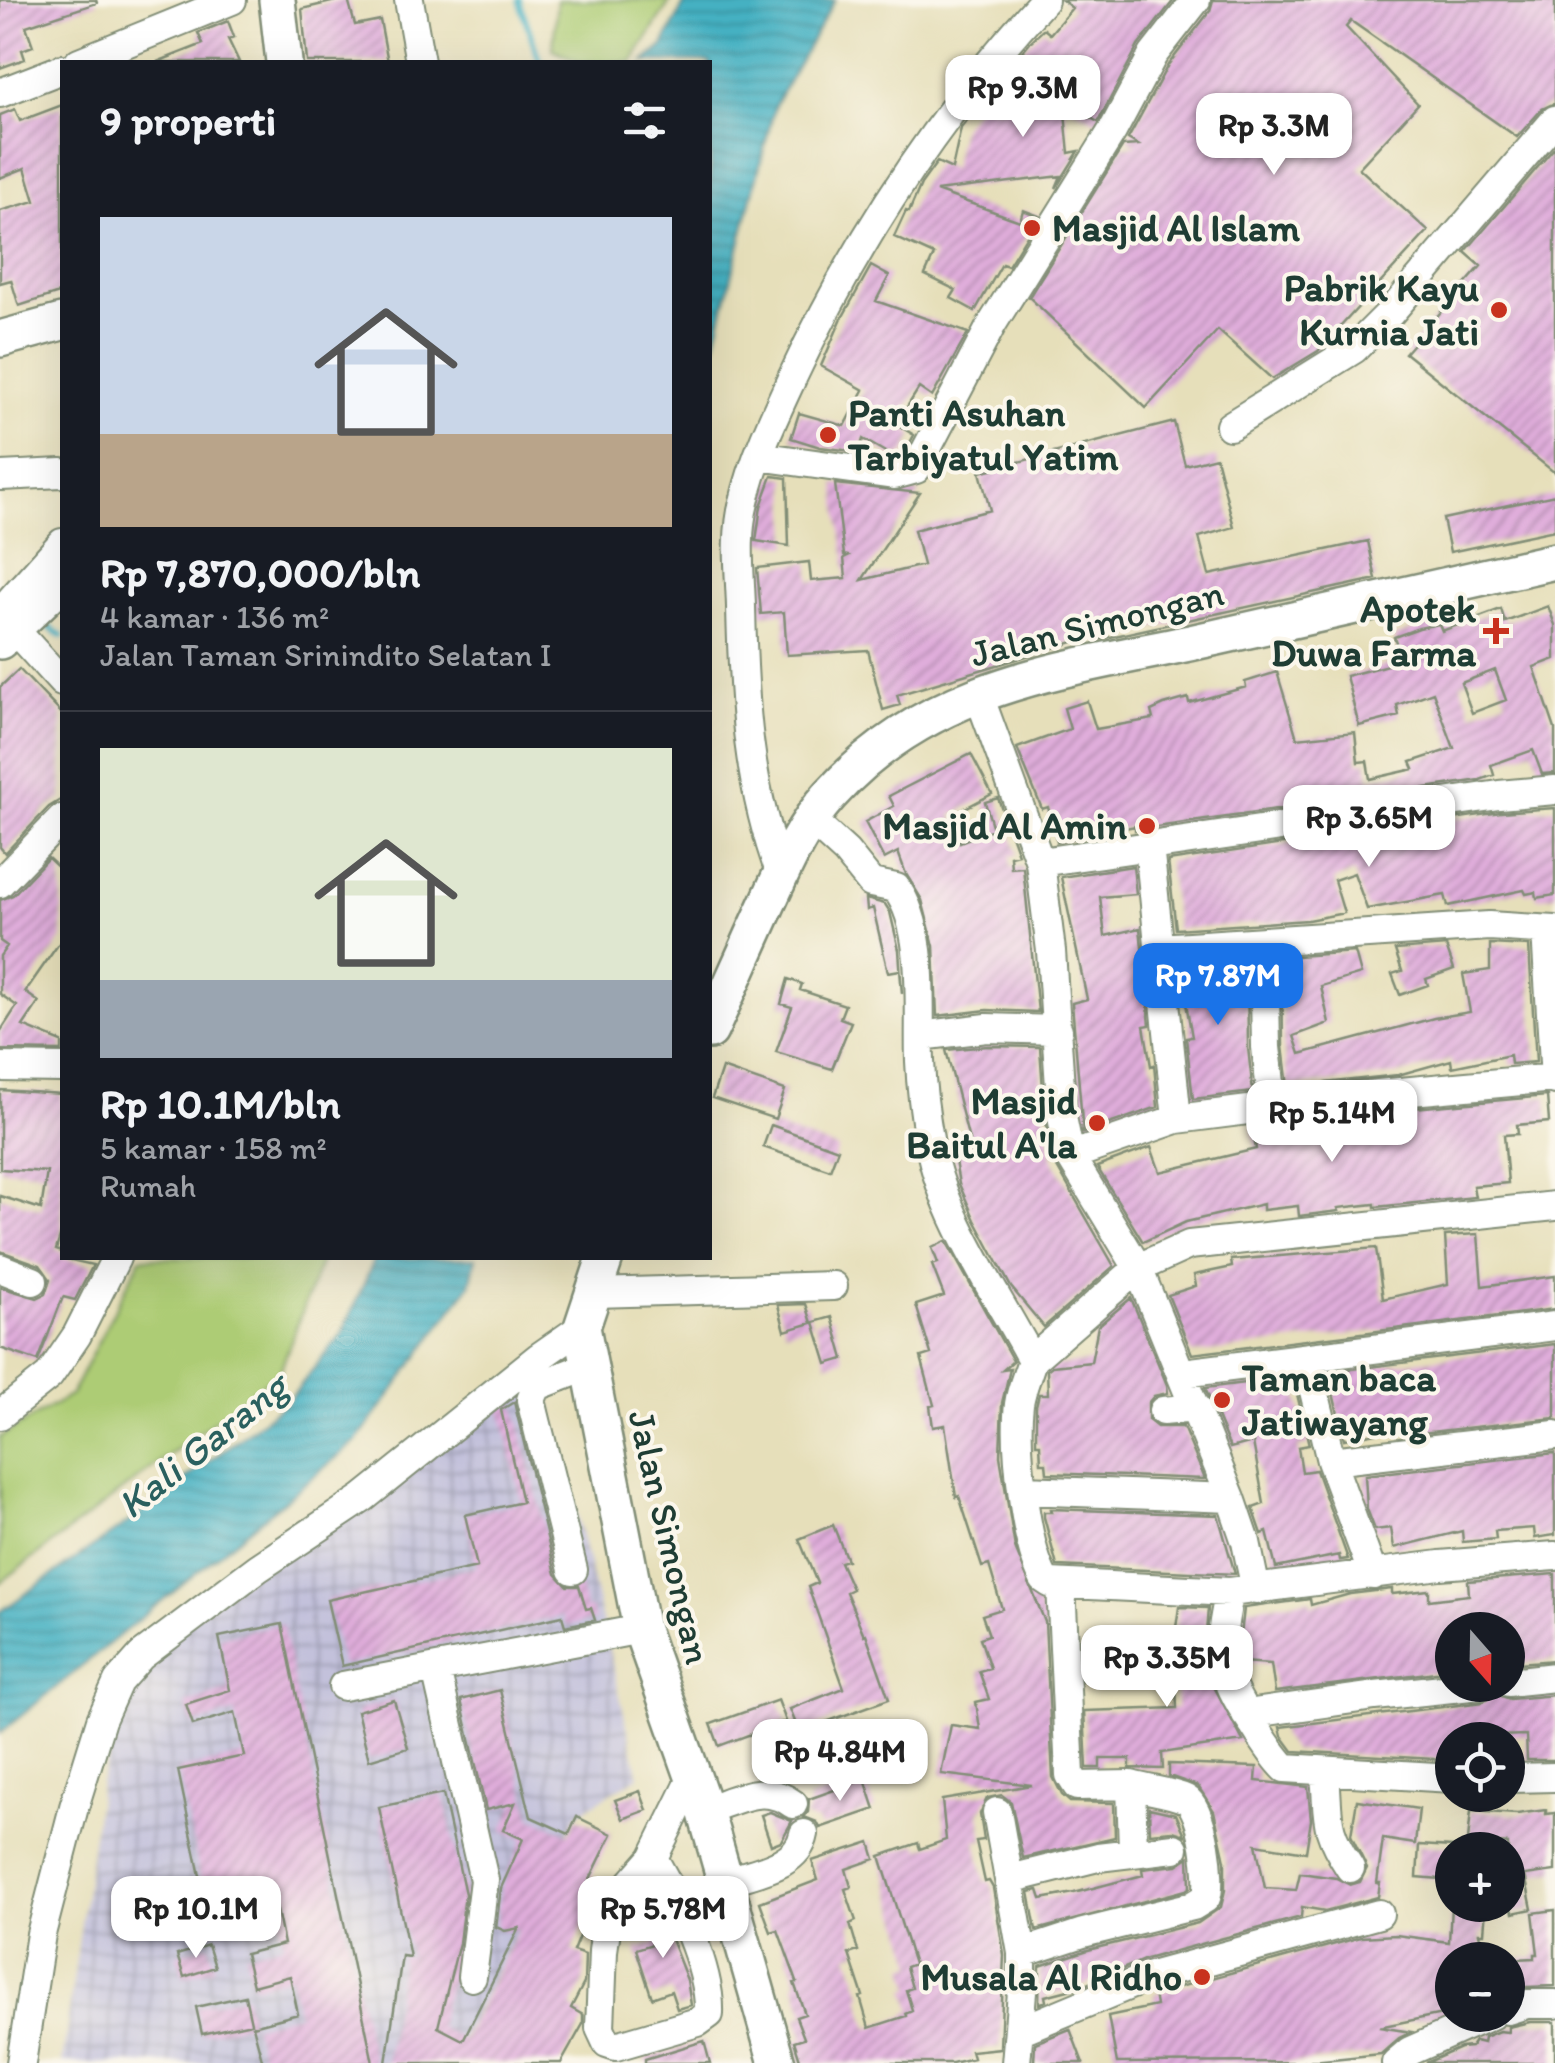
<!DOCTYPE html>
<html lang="id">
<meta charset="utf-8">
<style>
body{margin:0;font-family:Itim,sans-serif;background:#20242c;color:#f1f3f6;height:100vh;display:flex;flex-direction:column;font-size:38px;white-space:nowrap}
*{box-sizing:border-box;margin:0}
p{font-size:32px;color:#9ea1a6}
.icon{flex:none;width:55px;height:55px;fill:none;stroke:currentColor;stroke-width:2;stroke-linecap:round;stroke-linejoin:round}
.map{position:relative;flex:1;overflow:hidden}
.panel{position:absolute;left:60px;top:60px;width:652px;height:1200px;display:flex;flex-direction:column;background:#171b24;border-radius:0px;box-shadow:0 10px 40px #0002}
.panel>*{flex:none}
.needle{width:65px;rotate:160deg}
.tools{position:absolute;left:1435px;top:1612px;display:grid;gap:20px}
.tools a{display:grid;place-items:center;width:90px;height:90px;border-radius:50%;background:#171b24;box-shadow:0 10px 40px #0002;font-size:50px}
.price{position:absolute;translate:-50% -85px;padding:0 22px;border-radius:20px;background:#fff;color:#222;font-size:32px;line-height:65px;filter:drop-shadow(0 2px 5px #0008)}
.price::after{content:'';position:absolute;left:50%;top:60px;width:30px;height:22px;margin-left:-15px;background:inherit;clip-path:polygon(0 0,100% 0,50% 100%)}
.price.active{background:#1a73e8;color:#fff}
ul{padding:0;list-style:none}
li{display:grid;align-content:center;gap:20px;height:530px;padding:0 40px}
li+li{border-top:2px solid #363941}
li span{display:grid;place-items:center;height:310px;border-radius:0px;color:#555}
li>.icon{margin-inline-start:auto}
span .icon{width:180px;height:180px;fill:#fffc;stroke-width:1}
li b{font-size:42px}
h2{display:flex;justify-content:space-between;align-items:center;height:120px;padding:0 40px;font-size:42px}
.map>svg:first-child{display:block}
</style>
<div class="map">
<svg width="1555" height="2063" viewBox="0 0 1555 2063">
<defs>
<pattern id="industrial-grid" width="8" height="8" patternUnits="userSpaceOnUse" patternTransform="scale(2.5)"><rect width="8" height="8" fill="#c3c1db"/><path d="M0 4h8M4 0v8" fill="none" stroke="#9e9eb2"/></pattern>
<pattern id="water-rules" width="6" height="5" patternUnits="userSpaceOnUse" patternTransform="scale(2.5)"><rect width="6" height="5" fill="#45b1c2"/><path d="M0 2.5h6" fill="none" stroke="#39919e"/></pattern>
<pattern id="building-hatch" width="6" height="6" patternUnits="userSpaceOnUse" patternTransform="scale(2.5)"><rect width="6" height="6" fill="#e0addb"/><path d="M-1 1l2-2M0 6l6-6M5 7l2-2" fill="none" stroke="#b58eb2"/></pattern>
</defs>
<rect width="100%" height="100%" fill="#fbf7ec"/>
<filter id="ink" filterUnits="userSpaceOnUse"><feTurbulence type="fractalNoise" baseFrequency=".01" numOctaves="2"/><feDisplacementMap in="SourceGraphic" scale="20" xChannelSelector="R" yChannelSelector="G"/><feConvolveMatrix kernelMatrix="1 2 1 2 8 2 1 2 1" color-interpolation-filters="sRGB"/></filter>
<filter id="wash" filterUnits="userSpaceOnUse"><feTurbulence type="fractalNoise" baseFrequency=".0048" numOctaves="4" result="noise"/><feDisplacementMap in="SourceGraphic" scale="40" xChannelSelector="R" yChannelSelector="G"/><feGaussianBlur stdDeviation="2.25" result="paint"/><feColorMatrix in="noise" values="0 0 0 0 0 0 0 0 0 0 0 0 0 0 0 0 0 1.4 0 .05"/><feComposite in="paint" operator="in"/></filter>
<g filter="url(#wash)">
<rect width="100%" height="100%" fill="#e6dfba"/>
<path fill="url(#industrial-grid)" d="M540,1358L639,1776L577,1814L449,2063H62L100,1783L130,1692L166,1639Z"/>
<path fill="#adcc74" stroke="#668454" stroke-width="2.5" d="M557,0H671L632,62H580L553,49Z
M141,1258H322L280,1371L0,1583V1437L71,1395Z"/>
<path fill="url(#water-rules)" stroke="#32777b" stroke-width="2.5" d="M686,0H835L775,105L710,363V62H644L663,46Z
M375,1258H476L470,1285L357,1441L0,1733V1612L136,1517L288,1401L343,1332Z"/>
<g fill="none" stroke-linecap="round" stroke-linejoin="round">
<path stroke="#45b1c2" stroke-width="6" d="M519,0L540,62
M39,620L62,636"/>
</g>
<g id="blocks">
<path fill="url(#building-hatch)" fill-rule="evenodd" d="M0,0H96L97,3L26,26L33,46L22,50L25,59L0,68Z
M340,0H348L355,25L380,20L388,62H307L302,9Z
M1062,0H1174L1138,46L1098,122L1064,103L1069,153L1079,151L1056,188L1061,176L936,191L1020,221L1023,210L1039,216L1008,266L1002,264L975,311L951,298L956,290L925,275L934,255L894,237L906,211L909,212L921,184L937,162L952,169L961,128L979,105L1002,109L1000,98L1025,94L1001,77L1030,42L1044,29L1050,34L1072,8Z
M1213,0H1555V103L1542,109L1517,137L1351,21L1346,27L1418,104L1359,168L1428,231L1318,351L1272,379L1218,330L1146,408L1029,297L1123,146L1138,145L1128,139L1168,65L1210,11Z
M228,21L234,37L228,39L239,62H157L203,44L198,33Z
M62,105V292L19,306L11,280L0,283V211L35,201L25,168L0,178V115L15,109L20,121Z
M1555,147V473L1405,353L1481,266L1465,252Z
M871,266L889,276L876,301L968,333L932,397L919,388L896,424L914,435L904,454L894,457L863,439L859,452L820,447L791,438L799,413L845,426L864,390L821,366L841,320Z
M1174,422L1185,465L1216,457L1234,527L1199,537L1209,575L1368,541L1376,579L1101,639L1100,634L897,695L900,705L883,710L868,650L787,655L784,612L761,614L757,568L809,562L811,581L846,578L844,558L848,556L844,555L835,484L920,493L862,580L923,565L914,530L990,510L980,472Z
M772,476L787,478L789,546L756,541L761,506Z
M1555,495V530L1450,552L1443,519Z
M1548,606L1555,625V659L1534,667L1555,729V773L1542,774L1533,750L1491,765L1494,775L1480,780L1357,798L1356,791L1324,795L1325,802L1297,807L1135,830V826L1057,842L1048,807L1042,809L1017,748L1070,729L1064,708L1087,701L1096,729L1153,719L1151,711L1164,705L1188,698L1189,703L1246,687L1245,682L1277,672L1297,738L1355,732L1358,762L1367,761L1370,779L1414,769L1411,762L1454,748L1433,692L1397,705L1399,716L1359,726L1346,676L1403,661L1394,637L1419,628L1439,624L1442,631L1501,609L1505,622ZM1495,670L1506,700L1472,713L1461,683Z
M19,669L62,714V799L49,807L5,853L0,847V687Z
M971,754L992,794L952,815L960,842L993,829L985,802L998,798L1018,854L1010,856L1011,868L1023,867L1038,1012L987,1010L937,1016L934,946L922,900L906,874L898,852L884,859L865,822L894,806L889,796Z
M1555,808V895L1537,898L1536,892L1526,894L1524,890L1448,906L1445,895L1367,909L1354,873L1334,880L1344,913L1308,920L1176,929L1168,861L1501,812Z
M48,858L62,871V939L25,992L39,1002L23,1026L62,1042V1051L0,1050V1032L17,1006L0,994V956L7,946L0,941V900L13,895Z
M1133,866L1136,894L1100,897L1105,936L1140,928L1150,1025L1144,1026L1151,1066L1154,1065L1158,1107L1083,1133L1072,1003L1087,999L1061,877Z
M866,899L885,904L890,912L899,950L902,994L900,970L888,972L873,908L867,910Z
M1490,944L1529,946L1536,1062L1511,1064L1510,1055L1452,1067L1451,1060L1398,1075L1288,1087L1283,1046L1282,957L1355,952L1361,974L1321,986L1329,1023L1294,1036L1300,1054L1434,1018L1470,1012L1463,974L1490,970Z
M1446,946L1454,969L1426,979L1428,985L1400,995L1392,974L1402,971L1395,950Z
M1247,960L1248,1048L1253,1092L1193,1099L1186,1038L1192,1037L1179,964Z
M788,979L802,984L800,990L845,1005L840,1018L851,1022L832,1069L776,1052L792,1007L781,1004Z
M988,1046L1040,1047L1045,1118L1053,1160L1114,1266L1044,1327L1011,1287L975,1220L959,1184L954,1155L972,1152L946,1050Z
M722,1068L785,1090L775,1119L712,1098Z
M0,1090L62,1094V1230L56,1250L62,1252V1258L93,1265L75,1300L63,1297L38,1361L0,1348V1287L37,1298L45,1294L50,1279L40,1265L0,1251V1196L41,1209L47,1172L0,1169Z
M1547,1096L1549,1122L1517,1125L1518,1134L1504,1135L1508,1183L1473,1186L1475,1197L1375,1207V1204L1338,1208L1339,1211L1299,1216L1298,1206L1263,1210V1204L1186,1222L1143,1242L1097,1167L1151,1147L1160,1172L1256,1149L1252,1127H1276L1284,1123L1369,1112Z
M771,1125L838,1149L830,1170L763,1147Z
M1478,1234L1482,1286L1555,1276V1309L1192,1354L1168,1295L1196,1286L1194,1275L1232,1267L1231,1260L1376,1248L1383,1299L1448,1284L1445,1236Z
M946,1241L1013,1361L1003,1370L1010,1369L1002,1403L1000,1456L1015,1548L1045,1622L1053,1777L1062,1795L1070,1802L1114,1803L1115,1837L1023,1858L1011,1802L1002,1795L987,1798L980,1814L984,1840L976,1841L985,1882L989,1881L993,1888L1004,1955L1000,2048L971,2051L973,2058L952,2063H801L794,2041L804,2038L796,2017L805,2014L794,1983L797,1982L778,1930L771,1932L760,1902L818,1880L812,1861L870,1842L875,1859L846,1869L851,1887L845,1889L856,1921L850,1924L858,1951L849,1954L863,1996L860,1997L869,2028L906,2016L905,2013L912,2010L906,1990L912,1988L906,1967L914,1964L880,1856L918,1843L920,1849L946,1840L942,1800L1032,1785L941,1774L951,1725L980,1729L976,1702L989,1699L979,1671L990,1668L980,1638L989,1635L982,1615L1002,1609L989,1565L982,1567L959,1496L956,1497L945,1425L933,1427L930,1406L934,1405L921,1357L931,1354L916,1305L944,1296L932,1265L938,1263L932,1248Z
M1131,1298L1167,1385L1168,1393L1154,1396L1148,1403V1420L1157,1427H1183L1205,1479L1047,1473L1046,1463H1041L1040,1444H1036V1406L1039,1394H1048L1047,1370L1052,1366L1091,1362L1098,1326Z
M806,1304L812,1323L785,1331L778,1305Z
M832,1317L844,1359L827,1364L814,1322Z
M1555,1344V1418L1421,1433L1420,1425L1344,1439L1328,1372Z
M1293,1377L1309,1445L1298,1447L1302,1472L1316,1470L1348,1559L1340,1560L1339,1555L1276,1568L1267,1532L1262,1534L1253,1508L1264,1504L1253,1442L1230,1448L1205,1388Z
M514,1402L556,1574L567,1586H579L586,1609L591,1608L595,1620L565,1626L562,1616L342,1666L327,1600L477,1567L465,1515L522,1502L501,1410Z
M1555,1453V1535L1535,1538L1534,1528L1495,1531L1496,1539L1463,1542L1462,1531L1394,1548L1391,1528L1375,1530L1367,1509L1365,1475Z
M1051,1509L1218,1515L1235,1574L1057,1566L1044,1517V1512H1052Z
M833,1525L847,1560L840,1562L852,1589L846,1592L864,1635L866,1634L889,1699L799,1732L790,1709L844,1688L808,1587L817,1583L799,1539Z
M1555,1574V1660L1508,1664V1630H1452V1670L1275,1692L1271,1664L1242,1662L1240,1645L1244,1608L1310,1599L1311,1605L1350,1594L1392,1589V1594L1429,1590V1600L1469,1595L1468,1581Z
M1179,1607L1208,1608L1205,1645L1210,1679L1243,1741L1162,1753L1163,1769L1130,1768V1759H1100V1768H1087L1084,1711L1177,1708L1174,1641Z
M282,1624L373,2063H263L253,2026L298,2014L290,1976L253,1986L245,1954L284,1944L274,1896L227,1906L231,1925L211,1929L178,1770L244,1756L235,1712L193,1725L186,1704L230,1690L219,1637Z
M500,1690L531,1817L569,1834L577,1817L612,1834L588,1883L602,1890L595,1897L573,1951L585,1955L584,1983L571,2008L583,2015V2024L561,2063H386L402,1956L410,1957L379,1807L443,1794L465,1894L459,1943L438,2027L463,2040L519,1928L505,1931L496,1927L501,1888L523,1839L503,1830L515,1803L486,1810L461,1700Z
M1496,1694L1510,1699L1555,1695V1760H1527L1526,1735L1496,1736V1740H1452V1760L1293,1751L1282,1736L1280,1727L1483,1702Z
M394,1700L408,1748L369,1760L357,1711Z
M778,1700L786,1721L719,1746L711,1724Z
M1169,1764L1257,1767L1256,1781L1308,1787L1311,1820L1306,1852L1256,1844L1265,1888L1296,1890L1300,1873L1336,1878L1350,1885L1360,1882L1367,1868L1351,1835L1357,1800L1419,1809L1415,1844L1383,1839L1377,1883H1380L1378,1897L1325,1911L1302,1907L1301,1917L1146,1959L1080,1987L1045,1996L1046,2001L1039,2004L1040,1966L1088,1950L1198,1923L1221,1907L1225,1890V1861L1214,1811L1198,1786L1169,1776Z
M865,1779L875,1809L820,1828L817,1822L804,1817L808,1812L809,1799Z
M640,1791L647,1810L623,1819L615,1800Z
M1149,1808L1176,1814L1185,1835L1173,1831L1150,1833Z
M1546,1810V1814L1555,1813V1871L1525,1875L1532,1909L1513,1913L1512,1907L1508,1908V1844L1468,1840L1471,1811L1517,1814Z
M770,1812L792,1821L781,1841L771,1845L761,1815Z
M1419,1845L1452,1847V1880L1417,1877Z
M1189,1857L1190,1887L1186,1890L1036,1930L1029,1892L1038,1890L1041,1899L1074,1893L1143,1875L1142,1869L1177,1865Z
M655,1898L687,1980L691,2005L677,2009L671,1991L652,1998L636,1949L656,1943L643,1902Z
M1451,1906L1486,1908L1484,1933H1479L1485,1960H1452V2012L1379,2027L1411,2032L1399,2038L1381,2054L1303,2062L1117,2063L1108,2016L1156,2006L1154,1994L1361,1937L1396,1935L1449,1942Z
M1555,1910V1986L1526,1987L1508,1992V1968L1516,1967V1959L1535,1958V1954H1538L1533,1913Z
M208,1945L215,1967L184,1977L177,1955Z
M245,1996L251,2023L202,2034L196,2007Z
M1530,2022H1555V2063H1426L1460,2048L1471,2047L1475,2041L1483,2043L1484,2037L1499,2031L1508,2032V2027Z
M1070,2029L1083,2063H1034L1035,2043Z
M704,2041L710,2063H645V2059Z"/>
</g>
</g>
<g filter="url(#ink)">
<use href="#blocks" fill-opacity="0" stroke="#828e77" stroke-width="2.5"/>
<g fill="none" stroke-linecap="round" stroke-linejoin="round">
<g stroke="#828e77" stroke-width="32">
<path id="minor" d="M409,0L420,62
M79,62L232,0
M0,93L62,69
M1230,426L1354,349L1391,312L1555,120
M758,456L894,475L916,469L992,324L1113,130L1153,55L1196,0
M1,476L62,473
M0,612L62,543
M13,628L62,682
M978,693L1040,862L1051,951L1062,1117L1070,1156L1138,1268L1231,1498L1246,1542L1256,1590
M811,820L846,852L871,883L896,888C927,929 918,1012 920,1061C921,1088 925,1118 930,1145C943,1218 997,1294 1032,1360C1028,1374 1021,1389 1019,1404C1014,1445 1025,1544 1044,1579L1050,1583L1230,1592L1440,1565L1555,1556
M1149,846L1177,1119
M1040,862L1499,795L1555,790
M781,875C748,786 743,701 741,607C740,572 735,537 744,502C754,458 774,417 793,376C857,239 942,111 1044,0
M0,883L62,819
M1546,931L1555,1080
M1264,941L1266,1047L1273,1110
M1159,948L1489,926L1555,930
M920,1036L987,1028L1058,1030
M0,1067L62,1068
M1070,1156L1177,1119L1367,1095L1555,1078
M0,1268L33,1281
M595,1293L833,1286
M1306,1358L1331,1461L1373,1575
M1032,1360L1138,1268L1189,1245L1555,1206
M1183,1373L1555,1326
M1163,1411L1196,1408
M0,1415L49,1376L77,1335L116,1258
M1331,1461L1555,1435
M1025,1490L1231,1498
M573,1570L531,1400L537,1386L589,1366
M1061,1584L1070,1775L1077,1786L1131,1785L1133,1850
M1230,1592C1216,1649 1219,1674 1253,1724C1263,1739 1272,1755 1285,1768L1452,1778
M436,1669L484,1880L472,1977
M1508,1682L1555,1677
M343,1686L641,1629
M1246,1714L1375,1696L1481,1685
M1325,1773C1329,1820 1323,1827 1350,1868
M1508,1778L1555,1777
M705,1810C737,1800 763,1782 793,1804
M997,1812L1022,1953V1992L1016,2063
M653,1858C676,1898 711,1967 709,2014L698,2022L616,2046L607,2043L600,2028L603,1951L609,1908L653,1858L692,1779
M1010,1879L1098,1857L1174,1848
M725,1882C753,1872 798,1867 804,1834
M1022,1953L1083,1933L1193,1906L1206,1898C1213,1882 1203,1808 1186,1799C1170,1792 1148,1790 1131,1785
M1508,2010L1527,2004H1555
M1019,2031L1151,1976L1379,1914
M21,2063L41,1934L74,1807L101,1720L118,1682L141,1656L258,1568L363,1498L539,1357L582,1327
M1396,2063L1410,2051L1491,2015"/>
</g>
<g stroke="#828e77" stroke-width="40">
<path id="major" d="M277,0L284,62
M0,339L62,322
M0,641L62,582
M710,1031C729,990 747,948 766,907C784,868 801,827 830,795C936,677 1077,669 1222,636C1333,611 1444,586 1555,561
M605,1258L582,1327L641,1629L705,1810L777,2063"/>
</g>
<use href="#minor" stroke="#fff" stroke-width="28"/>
<use href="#major" stroke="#fff" stroke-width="35"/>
</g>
</g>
<g fill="#c8321e" stroke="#fbf7ec" stroke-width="4">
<circle cx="1032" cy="228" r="10"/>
<circle cx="1499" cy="310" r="10"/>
<circle cx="828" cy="435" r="10"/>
<path d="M1491 616h10v10h10v10h-10v10h-10v-10h-10v-10h10z"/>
<circle cx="1147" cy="826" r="10"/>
<circle cx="1097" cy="1123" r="10"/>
<circle cx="1222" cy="1400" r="10"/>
<circle cx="1202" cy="1977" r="10"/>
</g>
<g text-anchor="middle" stroke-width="8" stroke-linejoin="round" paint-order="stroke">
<g font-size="38" font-weight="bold" fill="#1f3d34" stroke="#fbf7ec" text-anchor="end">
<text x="1052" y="241" text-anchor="start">Masjid Al Islam</text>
<text x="1479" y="301">Pabrik Kayu<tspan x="1479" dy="44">Kurnia Jati</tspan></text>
<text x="848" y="426" text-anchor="start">Panti Asuhan<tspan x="848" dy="44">Tarbiyatul Yatim</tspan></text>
<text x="1476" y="622">Apotek<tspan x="1476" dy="44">Duwa Farma</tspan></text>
<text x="1127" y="839">Masjid Al Amin</text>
<text x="1077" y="1114">Masjid<tspan x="1077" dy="44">Baitul A'la</tspan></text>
<text x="1242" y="1391" text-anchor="start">Taman baca<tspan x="1242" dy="44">Jatiwayang</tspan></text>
<text x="1182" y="1990">Musala Al Ridho</text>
</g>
<g font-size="38" fill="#1f3d34" stroke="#fbf7ec">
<text transform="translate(1097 623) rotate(-14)" y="13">Jalan Simongan</text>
<text transform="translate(670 1537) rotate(77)" y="13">Jalan Simongan</text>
</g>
<g font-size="40" font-style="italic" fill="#2a605f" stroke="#fbf7ec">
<text transform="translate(202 1445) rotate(-39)" y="14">Kali Garang</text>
</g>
</g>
</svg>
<div class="tools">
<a><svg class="needle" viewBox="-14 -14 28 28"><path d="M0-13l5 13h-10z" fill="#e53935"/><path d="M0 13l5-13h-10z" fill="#9ea1a6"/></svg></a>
<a><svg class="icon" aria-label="locate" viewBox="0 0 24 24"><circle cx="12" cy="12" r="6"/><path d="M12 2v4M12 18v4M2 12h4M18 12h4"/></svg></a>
<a>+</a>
<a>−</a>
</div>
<b class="price" style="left:1023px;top:140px">Rp 9.3M</b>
<b class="price" style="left:1274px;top:178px">Rp 3.3M</b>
<b class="price" style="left:1369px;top:870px">Rp 3.65M</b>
<b class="price active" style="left:1218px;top:1028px">Rp 7.87M</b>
<b class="price" style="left:1332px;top:1165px">Rp 5.14M</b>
<b class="price" style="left:1167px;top:1710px">Rp 3.35M</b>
<b class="price" style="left:840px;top:1804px">Rp 4.84M</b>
<b class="price" style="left:196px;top:1961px">Rp 10.1M</b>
<b class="price" style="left:663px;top:1961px">Rp 5.78M</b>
<section class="panel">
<h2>9 properti<svg class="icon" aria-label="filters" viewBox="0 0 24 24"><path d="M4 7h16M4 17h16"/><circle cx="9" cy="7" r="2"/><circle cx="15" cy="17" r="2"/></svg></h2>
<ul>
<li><span style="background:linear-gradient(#c9d6e8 70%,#b9a48a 0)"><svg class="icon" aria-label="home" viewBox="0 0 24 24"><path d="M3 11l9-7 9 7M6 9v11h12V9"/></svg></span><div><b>Rp 7,870,000/bln</b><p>4 kamar · 136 m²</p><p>Jalan Taman Srinindito Selatan I</p></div></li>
<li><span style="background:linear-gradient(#dfe7d0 75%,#9aa5b1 0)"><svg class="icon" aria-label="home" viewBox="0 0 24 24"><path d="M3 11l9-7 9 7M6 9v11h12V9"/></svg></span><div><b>Rp 10.1M/bln</b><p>5 kamar · 158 m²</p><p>Rumah</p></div></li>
</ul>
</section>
</div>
